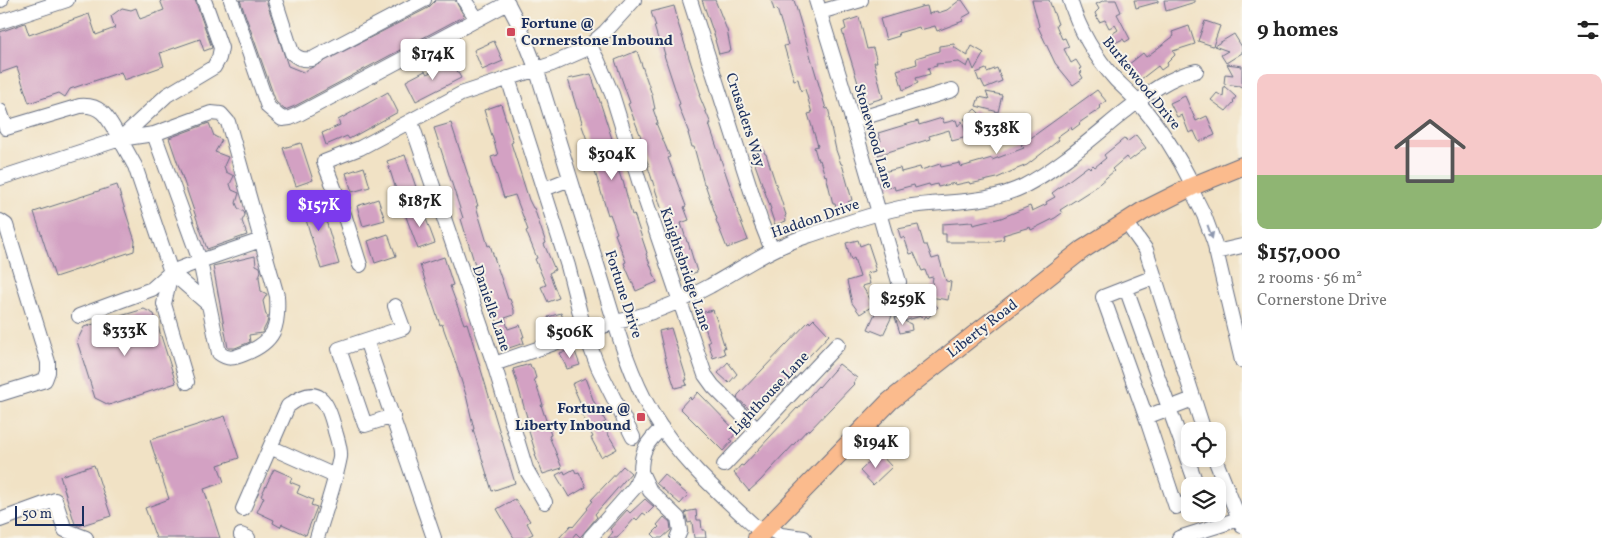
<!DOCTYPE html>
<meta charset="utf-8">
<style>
body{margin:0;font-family:Vollkorn,serif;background:#f6f6f6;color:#222;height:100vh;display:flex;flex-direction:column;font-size:19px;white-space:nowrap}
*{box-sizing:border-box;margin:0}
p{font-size:16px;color:#767676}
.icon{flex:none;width:28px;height:28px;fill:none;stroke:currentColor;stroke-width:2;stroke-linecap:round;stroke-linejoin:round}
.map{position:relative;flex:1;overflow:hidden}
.side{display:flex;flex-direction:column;background:#fff;width:375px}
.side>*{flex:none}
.buttons{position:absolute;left:1181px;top:422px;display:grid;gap:10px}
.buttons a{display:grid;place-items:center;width:45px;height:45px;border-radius:10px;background:#fff;box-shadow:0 2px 8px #0003;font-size:25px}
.scale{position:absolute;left:15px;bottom:12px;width:69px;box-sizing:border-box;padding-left:5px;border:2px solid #1b2f5e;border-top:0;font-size:14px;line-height:18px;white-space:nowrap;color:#1b2f5e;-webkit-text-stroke:4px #f7f3e8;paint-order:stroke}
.price{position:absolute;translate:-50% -42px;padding:0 11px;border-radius:5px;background:#fff;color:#222;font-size:16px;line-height:32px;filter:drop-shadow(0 1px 2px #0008)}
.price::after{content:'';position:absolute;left:50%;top:30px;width:15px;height:11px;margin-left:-8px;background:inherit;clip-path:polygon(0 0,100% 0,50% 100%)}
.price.on{background:#7c3aed;color:#fff}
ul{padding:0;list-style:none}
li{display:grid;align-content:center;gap:10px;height:265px;padding:0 15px}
li span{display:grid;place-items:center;height:155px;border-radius:10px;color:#555}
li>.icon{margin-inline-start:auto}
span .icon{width:90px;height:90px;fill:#fffc;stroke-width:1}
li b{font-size:21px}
h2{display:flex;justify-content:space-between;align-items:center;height:60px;padding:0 15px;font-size:21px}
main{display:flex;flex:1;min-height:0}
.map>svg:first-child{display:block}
</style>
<main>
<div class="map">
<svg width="1242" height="538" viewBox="0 0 1242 538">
<rect width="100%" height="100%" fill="#f7f3e8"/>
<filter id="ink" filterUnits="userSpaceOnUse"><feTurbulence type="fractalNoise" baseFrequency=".02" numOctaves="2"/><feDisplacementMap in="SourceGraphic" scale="10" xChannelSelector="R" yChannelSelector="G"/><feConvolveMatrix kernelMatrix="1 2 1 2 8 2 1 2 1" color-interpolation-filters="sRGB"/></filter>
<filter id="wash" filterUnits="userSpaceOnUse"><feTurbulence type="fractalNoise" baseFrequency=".0096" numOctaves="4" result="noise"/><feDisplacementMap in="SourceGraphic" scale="20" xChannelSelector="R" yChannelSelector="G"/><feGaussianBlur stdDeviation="1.12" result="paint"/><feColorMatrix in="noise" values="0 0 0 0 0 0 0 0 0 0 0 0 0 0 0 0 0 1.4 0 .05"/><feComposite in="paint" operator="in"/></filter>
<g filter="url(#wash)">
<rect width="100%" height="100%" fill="#f1e2c5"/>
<g id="blocks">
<path fill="#d3a1c3" d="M160,0H195L212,48L204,51L200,39L160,53L164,66L124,80L121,72L70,89L65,97L59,93L29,103L17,67L0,73V32L25,23L29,35L89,14L96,35L115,28L111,16L122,8L131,10L136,8L140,19L164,10Z
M240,0H266L288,66L303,72L428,8L436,0H455L464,16L295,106L285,110L276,102Z
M702,0H715L727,30L731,51L719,54L715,40H716Z
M771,0H794L826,109L828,108L830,116L829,118L836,150L841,164H842L852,200L848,202L849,206L837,210L835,204H833L826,175L825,176L820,160L818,161L814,147L818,146L808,114L812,113L805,89L801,91L798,79L794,80L784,46L788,45L777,9L774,10Z
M960,0H962L971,13L962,18L963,21L937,31L935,26L920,30L919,27L898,33L899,36L886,40L880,19L921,7L927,6L929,14L937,11L938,13L947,10Z
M1032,0H1049L1058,24L1056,25L1062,39L1065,38L1069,47L1064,49L1071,63L1076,60L1081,68L1079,69L1082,72L1080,73L1083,78L1073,85L1055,63L1038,27L1039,26Z
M1105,0H1116L1121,12L1117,14L1130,39L1125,42L1123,39L1111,45L1107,37L1118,30L1115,25L1109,28L1105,20L1099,22L1095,13L1099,9L1096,4Z
M1134,0H1158V2L1136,8Z
M1164,0H1195V2L1166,11Z
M674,6L677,17H676L701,95H699L711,124H709L738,210L737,211L748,240L727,248L716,220L717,219L705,184H704L694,147H692L688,133H689L678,105L680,104L664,55H665L661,41L659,42L654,26H656L651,12Z
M859,17L867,49L873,48L877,62H874L883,98L867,103L864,95L862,96L842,31L846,29L844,22Z
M1205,21L1220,26L1213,46L1198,41Z
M1189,26L1195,44L1173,51L1175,55L1167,63L1168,65L1161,70L1158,66L1140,80L1128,65L1143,53L1146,57L1174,36L1172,32Z
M1234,34L1242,47V53L1226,63L1221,55L1228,51L1214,46Z
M494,41L503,61L482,70L474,50Z
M954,44L955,48L968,56V54L972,46L984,53L974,70L970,60L967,67L959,62L936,64L937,66L928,68L930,74L916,78L918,83L903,90L897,70L917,64L916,58L939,51V46Z
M637,51L652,95L655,109H653L658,123H656L670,157L668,158L686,206L684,207L689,220L681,223L687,242H688L697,272L684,276L677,246L675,247L669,226H667L648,167L649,166L638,138L641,137L628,104L630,103L615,60Z
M452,61L461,78L416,101L406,81L425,71L427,74Z
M1227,64L1242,66V89L1240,86L1224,84L1225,74L1233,75Z
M997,68L1002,81L985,88L981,80L979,81L976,73L986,69L987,72Z
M591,74L613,142L618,162L616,163L622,181H623L632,215L634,214L647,253L646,254L657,282L636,291L624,263L626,262L615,234L617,233L610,214L608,215L595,172L592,157H593L581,123L582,122L578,109H577L568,79Z
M1224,86L1236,97L1233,101L1234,102L1226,111L1211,100L1217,93L1223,97Z
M1097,90L1106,101L1099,106L1101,108L1079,123L1080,124L1072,130L1071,127L1057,137L1059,140L1027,165L1017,169L997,178L970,184L969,182L955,185V183L938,187L937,184L930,186L929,184L915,188L914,185L895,190L894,186L887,187L883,172L900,168L901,172L920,167L921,170L940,164L941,167L960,163L961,167L992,158V160L1024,148L1021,145Z
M388,92L398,112L349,139L347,136L326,145L322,133L340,125L338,120Z
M986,92L1002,95L998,112L976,106L979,97L989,99Z
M1185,96L1196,121L1207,116L1215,135L1199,142L1194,131L1189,133L1182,115L1177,117L1170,103Z
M501,104L513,142L511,143L529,200L533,208H534L546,243L544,244L555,270L549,273L559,298L548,302L541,287L546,285L535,259L537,258L526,231L528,230L521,211L515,195L504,198L491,157L498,155L484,110Z
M975,109L988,122L978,134L964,119Z
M942,118L944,123L956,120L958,126L962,121L967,137L952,141L949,130L929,136L930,139L878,155L874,143L881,141L878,133L918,121L919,125Z
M209,123L214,136L222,140L215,152L228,157L224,166L226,172L234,176L230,184L232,190L239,193L236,203L238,208L244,212L245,215L242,221L247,235L207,249L169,138Z
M451,123L478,206H476L488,246L490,245L508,299H510L514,310V315L505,318L508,329L520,325L524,337H522L524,343L506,349L497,321L476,268L461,219L463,218L434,128Z
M1136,135L1146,148L1129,161L1126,157L1112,169L1114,171L1093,189L1060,210L1062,213L1055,218L1031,230L1030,227L1003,235L1004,239L991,242H946V234H942V224L972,222L973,225L1001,218L1030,206L1032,211L1047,204L1046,202L1055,197L1052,193L1088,166L1090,168L1093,165L1095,167L1106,158L1104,155L1125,138L1127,142Z
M301,143L313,180L296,186L283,148Z
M763,149L765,154H766L786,215L785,216L786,221L775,225L770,210L771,209L751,153Z
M405,155L418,193L399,199L387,161Z
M364,167L370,187L352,192L346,173Z
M117,185L135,241L134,251L55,277L34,212Z
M318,194L339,264L321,269L300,200Z
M378,199L385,220L363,226L357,206Z
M422,208L435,243L418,249L405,214Z
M918,225L924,245H927L932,259L939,257L946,281L951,282L948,300L930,297L933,277L928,278L925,270L922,271L914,253L910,254L904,237L901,239L898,229Z
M388,234L396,256L375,263L368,241Z
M858,240L860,246L868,243L875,264L874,265L876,271L867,273L870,284L862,286L874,305L860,314L852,303L847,281L860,277L854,258L851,260L846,243Z
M255,256L256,265L260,267L261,271L259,277L261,291L267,294L263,301L266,315L268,316L267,323L262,333L249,335L250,342L235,348H228L213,266Z
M444,257L453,285L450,286L464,324L467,323L515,483L492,491L473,429H474L466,395L454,358L442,324L440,325L420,265Z
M927,298L938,307L928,318L926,316L924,319L921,316L904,321L902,311L919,307Z
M144,309L154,314L176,383L109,405L95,398L77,341L84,327Z
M877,309L892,316L883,335L868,329Z
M713,310L721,332H720L725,348H723L725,354L713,358L708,342H710L700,313Z
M561,313L567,329L555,334L548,317Z
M895,317L911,324L912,330L900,333Z
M814,319L829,335L776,391L774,390L754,413L737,398L738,395L809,321L810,323Z
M671,328L687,380H685L687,385L675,388L666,361L659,331Z
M574,349L580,365L567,369L560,353Z
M728,362L737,374L729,383L718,373Z
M530,364L531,368H533L536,378L534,379L543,405H541L551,435L549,436L562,468L543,474L535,455L536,454L527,425L529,424L513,369Z
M839,364L857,378L853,383L854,384L809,431L808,429L760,481L749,491L734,473L741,465L743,466L797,408L798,409L818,386L819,387Z
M585,378L594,402L606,422L602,424L617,449L606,455L605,454L601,457L591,438L593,437L580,411L583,409L572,384Z
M698,392L737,432L730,440L732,441L723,451L680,408L690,397L691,400Z
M225,416L239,458L218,465L224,482L204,489L220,538H156L145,508L169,499L150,440Z
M879,453L892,467L873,485L860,471Z
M94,465L111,516L79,526L75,524L60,476Z
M623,466L631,473L595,514L597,517L582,535L580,537L576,533L572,538H559L571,525L573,527L588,509L587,508L593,501L591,500Z
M274,469L292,477L290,482L300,486L297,493L313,500L311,505L317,507L306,535L282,524L280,527L273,523L274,520L257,512L264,497L261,496Z
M574,469L576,473L579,472L586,487L569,497L556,475L564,471L565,474Z
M664,474L688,495L680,504L656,483Z
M515,499L530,521L527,523L533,534L525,538H514L497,509Z
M645,499L654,507L646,515L643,513L637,520L635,518L617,538H608L613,532L610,529L627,510L630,513Z
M696,510L697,520H701L702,530H705L706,538H694L692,522L688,523L685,512Z
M664,517L670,522L671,530L662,538H656L652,534L659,527L657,525Z"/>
</g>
</g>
<g filter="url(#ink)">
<use href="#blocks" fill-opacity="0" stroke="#666e82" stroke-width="1"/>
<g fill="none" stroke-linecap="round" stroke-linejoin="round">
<g stroke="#666e82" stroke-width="16">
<path id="minor" d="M0,0H1
M231,0L268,107L282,119L290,118L299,114L508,3
M275,0L292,53C299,59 303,60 312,59L424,0
M464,0L477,19
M506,0L520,27L536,68C557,136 578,204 599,271C614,319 627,370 652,413C680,460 722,496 762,533
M690,0L761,222L772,250
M816,0L843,88L899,282
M1070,0C1079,29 1095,57 1116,80C1123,87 1131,94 1138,102C1160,127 1178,155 1193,186
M820,12L861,0
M0,22L67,0
M590,46L598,61L612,94L639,181L705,375L713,386L757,430
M508,78L568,266L585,333L598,367L633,437
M0,111L6,128L80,106C104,104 109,121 120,139
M852,121L952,90
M411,122L494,364L526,469L545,502
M120,139L154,134L211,113L221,114L228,122L277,296C279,327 275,342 244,354C234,358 228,360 219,353L200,261L154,134
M120,139L167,95L214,67L219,58L221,48L204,0
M0,178L120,139L135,166L171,272
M1190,187L1204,215L1214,242L1242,361
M544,189L570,179
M0,221L6,225L48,362V372L45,380L0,394
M1126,222L1146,250L1204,431
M1216,252L1242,246
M360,265L343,211L324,162L360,148L461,94L552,64L584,50L605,32L634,0
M171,272L164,304L187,382
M171,272L209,305
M1154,277L1103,297L1146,417L1193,399
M1126,288L1197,486
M395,306L403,328L366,340L434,538
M79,316L152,289L171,272L200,261L261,240
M366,340L339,349L365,425L393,416
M494,364L615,322C649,316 680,302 710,286C742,268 772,247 807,236C839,226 872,213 905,207C945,200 986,205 1024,186C1059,168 1093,137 1124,112C1146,95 1168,77 1196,71
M1146,417L1176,507L1190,502
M270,447L335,476
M1215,459L1242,526
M724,465L838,344
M641,472C641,450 647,442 662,428
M243,509L288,406C319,382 328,401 335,431C337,438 341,449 340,457C335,484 325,511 317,538
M0,520L55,500L65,530L86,538
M767,528L781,535L804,538
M241,535L248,538
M590,538L635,487L641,472L650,491L678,518L680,531L677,538
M1179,538L1239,519"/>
</g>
<g stroke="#666e82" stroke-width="20">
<path id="major" d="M757,538L890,401L1082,250L1143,211L1193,186L1242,166"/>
</g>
<use href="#minor" stroke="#fff" stroke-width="14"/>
<use href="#major" stroke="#fbbb8d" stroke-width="18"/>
</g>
<defs><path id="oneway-solid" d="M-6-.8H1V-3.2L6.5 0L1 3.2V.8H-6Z" transform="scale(1.25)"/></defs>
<use fill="#8d97ae" href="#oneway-solid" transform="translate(1210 232) rotate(70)"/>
</g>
<g fill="#d1495b" stroke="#f7f3e8" stroke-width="2">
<rect x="506" y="27" width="10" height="10" rx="2.5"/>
<rect x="636" y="412" width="10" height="10" rx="2.5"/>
</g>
<g text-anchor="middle" stroke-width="4" stroke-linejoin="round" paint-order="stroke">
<g font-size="15" font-weight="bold" fill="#1b2f5e" stroke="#f7f3e8" text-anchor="start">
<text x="521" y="28">Fortune @<tspan x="521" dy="17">Cornerstone Inbound</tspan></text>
<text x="631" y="413" text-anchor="end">Fortune @<tspan x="631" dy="17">Liberty Inbound</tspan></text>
</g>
<g font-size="15" fill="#1b2f5e" stroke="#f7f3e8">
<text transform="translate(1142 83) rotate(51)" y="5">Burkewood Drive</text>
<text transform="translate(746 120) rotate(72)" y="5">Crusaders Way</text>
<text transform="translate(874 136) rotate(74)" y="5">Stonewood Lane</text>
<text transform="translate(815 218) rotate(-19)" y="5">Haddon Drive</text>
<text transform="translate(686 269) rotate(71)" y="5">Knightsbridge Lane</text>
<text transform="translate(624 294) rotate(72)" y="5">Fortune Drive</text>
<text transform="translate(492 308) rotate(71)" y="5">Danielle Lane</text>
<text transform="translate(982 328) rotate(-38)" y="5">Liberty Road</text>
<text transform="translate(769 393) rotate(-47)" y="5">Lighthouse Lane</text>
</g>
</g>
</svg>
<div class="buttons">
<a><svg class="icon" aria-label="locate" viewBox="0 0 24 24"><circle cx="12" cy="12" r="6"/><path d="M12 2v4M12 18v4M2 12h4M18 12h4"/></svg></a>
<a><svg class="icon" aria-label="layers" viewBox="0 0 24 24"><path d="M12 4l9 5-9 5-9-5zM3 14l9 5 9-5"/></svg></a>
</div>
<div class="scale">50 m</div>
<b class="price" style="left:433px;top:81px">$174K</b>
<b class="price" style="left:997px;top:155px">$338K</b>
<b class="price" style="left:612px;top:181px">$304K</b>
<b class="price" style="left:420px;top:228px">$187K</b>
<b class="price on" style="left:319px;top:232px">$157K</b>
<b class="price" style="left:903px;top:326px">$259K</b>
<b class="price" style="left:125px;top:357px">$333K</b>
<b class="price" style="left:570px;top:359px">$506K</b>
<b class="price" style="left:876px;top:469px">$194K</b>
</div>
<section class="side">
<h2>9 homes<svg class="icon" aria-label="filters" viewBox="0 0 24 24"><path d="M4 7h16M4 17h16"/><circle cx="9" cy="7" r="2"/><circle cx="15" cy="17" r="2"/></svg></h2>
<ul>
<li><span style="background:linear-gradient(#f6c9c9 65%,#8fb573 0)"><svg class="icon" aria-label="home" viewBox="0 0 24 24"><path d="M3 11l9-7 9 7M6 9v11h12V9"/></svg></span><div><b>$157,000</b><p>2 rooms · 56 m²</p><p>Cornerstone Drive</p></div></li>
</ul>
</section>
</main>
